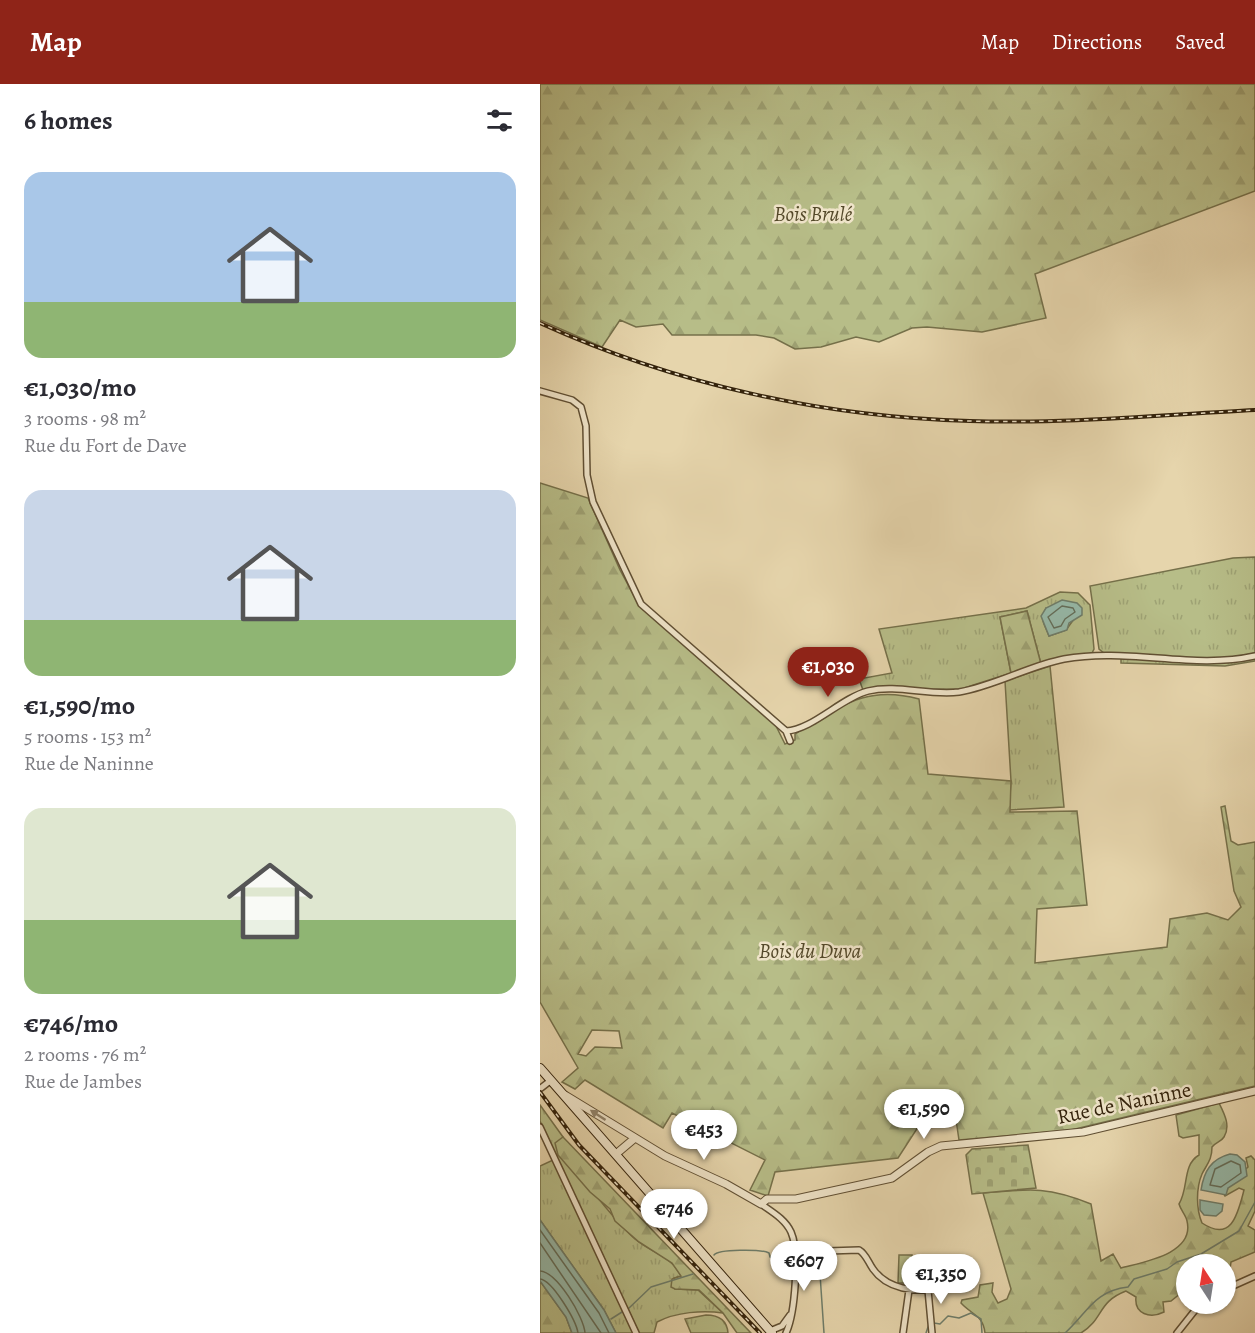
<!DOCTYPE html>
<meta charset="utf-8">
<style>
body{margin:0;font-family:Alegreya,serif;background:#f7f7f7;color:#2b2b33;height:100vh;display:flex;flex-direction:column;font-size:22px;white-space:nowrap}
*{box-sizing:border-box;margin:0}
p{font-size:20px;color:#7c7c81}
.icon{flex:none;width:33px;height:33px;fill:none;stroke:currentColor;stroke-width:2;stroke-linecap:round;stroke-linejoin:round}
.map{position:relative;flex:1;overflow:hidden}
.panel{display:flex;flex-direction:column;background:#fff;width:540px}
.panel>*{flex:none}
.needle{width:39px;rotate:348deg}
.buttons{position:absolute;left:636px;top:1170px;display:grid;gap:12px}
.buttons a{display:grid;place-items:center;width:60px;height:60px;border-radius:50%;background:#fff;box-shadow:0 2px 4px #0004;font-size:30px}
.price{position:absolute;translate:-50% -51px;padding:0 14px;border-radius:21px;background:#fff;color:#222;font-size:20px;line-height:39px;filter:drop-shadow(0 2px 3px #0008)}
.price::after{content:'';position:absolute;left:50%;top:36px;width:18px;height:14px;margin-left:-9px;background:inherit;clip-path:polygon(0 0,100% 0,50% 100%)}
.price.active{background:#8f2418;color:#fff}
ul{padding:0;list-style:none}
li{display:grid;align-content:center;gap:12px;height:318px;padding:0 24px}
li span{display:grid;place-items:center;height:186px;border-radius:18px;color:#555}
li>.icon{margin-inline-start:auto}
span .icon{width:108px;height:108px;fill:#fffc;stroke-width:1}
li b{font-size:26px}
h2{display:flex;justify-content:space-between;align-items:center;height:72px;padding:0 24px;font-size:26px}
header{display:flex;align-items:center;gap:36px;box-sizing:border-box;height:84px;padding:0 30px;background:#8f2418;color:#fff}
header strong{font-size:28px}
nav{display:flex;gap:33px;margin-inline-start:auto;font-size:21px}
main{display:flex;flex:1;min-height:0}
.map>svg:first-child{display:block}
</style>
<header>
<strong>Map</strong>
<nav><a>Map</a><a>Directions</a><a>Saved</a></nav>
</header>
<main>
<section class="panel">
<h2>6 homes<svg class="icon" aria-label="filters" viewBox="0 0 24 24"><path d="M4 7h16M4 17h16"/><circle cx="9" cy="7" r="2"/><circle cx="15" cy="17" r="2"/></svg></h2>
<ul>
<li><span style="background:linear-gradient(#a9c7e8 70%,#8fb573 0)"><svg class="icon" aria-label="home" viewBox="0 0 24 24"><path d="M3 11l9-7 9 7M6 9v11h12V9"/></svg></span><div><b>€1,030/mo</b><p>3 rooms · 98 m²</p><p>Rue du Fort de Dave</p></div></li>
<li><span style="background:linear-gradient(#c9d6e8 70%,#8fb573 0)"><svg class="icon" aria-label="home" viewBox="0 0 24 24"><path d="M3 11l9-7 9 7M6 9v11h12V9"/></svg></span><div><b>€1,590/mo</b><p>5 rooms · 153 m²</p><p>Rue de Naninne</p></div></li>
<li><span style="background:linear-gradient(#dfe7d0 60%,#8fb573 0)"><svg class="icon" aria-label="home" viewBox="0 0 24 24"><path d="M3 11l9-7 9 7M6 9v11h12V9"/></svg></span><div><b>€746/mo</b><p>2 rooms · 76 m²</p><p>Rue de Jambes</p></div></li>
</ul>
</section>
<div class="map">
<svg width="715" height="1249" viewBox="0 0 715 1249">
<defs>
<pattern id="grass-tufts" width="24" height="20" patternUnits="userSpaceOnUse" patternTransform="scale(1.5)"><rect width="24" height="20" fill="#b7bd88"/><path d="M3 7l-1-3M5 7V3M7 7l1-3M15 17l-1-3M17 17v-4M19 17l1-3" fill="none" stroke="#9ea274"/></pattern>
<pattern id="forest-firs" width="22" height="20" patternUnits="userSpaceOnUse" patternTransform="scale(1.5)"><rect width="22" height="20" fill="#b7bd88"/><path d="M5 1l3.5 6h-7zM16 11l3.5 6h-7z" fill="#9ea274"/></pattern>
<pattern id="cemetery-stones" width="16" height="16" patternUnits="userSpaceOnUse" patternTransform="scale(1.5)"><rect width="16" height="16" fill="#b7bd88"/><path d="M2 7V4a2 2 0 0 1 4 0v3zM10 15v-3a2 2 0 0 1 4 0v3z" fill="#9ea274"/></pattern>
</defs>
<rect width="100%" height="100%" fill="#e6d5ac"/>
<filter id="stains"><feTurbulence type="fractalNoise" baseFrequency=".00333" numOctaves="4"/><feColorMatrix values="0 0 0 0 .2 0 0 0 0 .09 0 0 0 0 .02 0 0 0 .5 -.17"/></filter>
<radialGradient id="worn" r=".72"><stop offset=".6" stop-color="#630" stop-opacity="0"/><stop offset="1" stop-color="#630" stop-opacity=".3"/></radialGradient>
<path fill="url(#grass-tufts)" stroke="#75704a" stroke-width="1.5" fill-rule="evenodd" d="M715,473V569C666,581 614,569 564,569L559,565L550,502L693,474Z
M520,508L538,509L550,521L554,565L552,569L501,580L487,527L460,533L471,589L421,605L323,606L319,595L352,589L339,545L486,524ZM506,524L534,535L526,546L509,552C505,540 499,537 506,524Z
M581,573L674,579L715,574V577L685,582L581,579Z
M510,582L524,723L469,726L471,697L465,597Z
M0,1021L23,1053L18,1071C47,1095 67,1130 95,1155C111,1169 131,1171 141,1192L134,1194L135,1205L158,1206L183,1229C163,1226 136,1228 117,1238L114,1249H99L0,1037Z
M13,1076L94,1249H76L64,1226L0,1136V1082Z
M166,1231C178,1231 187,1236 188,1249H151L145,1235Z"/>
<path fill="url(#forest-firs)" stroke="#75704a" stroke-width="1.5" fill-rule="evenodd" d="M0,0H715V107L495,190L506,234L442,248L387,243L372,244L339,258L316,253L281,263L255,265L234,254L216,251H132L123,240L96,243L80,236L62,263L0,236Z
M0,399L48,414L80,486L99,521L234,638L245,660L255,656V650C300,624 324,600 379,615L388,690L471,697L470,728L537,727L547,821L497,825L495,879L627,863L630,835L667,829L688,836L701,823L694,807L681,723L685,722L691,757L698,761L715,758V1002L531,1046L419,1056L415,1029L378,1043L358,1074L235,1088L228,1112L210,1106L225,1076L132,1029L123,1044L45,996L35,1005L22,998L38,984L0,918ZM52,946L79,947L82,964L55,963L46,972L38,970Z
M487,527L501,580L471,589L460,533Z
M679,1019C684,1029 691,1042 684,1053C681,1058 676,1058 672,1063C672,1076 667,1080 662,1090C656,1104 656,1125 662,1139C692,1159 698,1129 704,1106L699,1104L685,1112L682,1107L708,1083L706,1074L711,1072L715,1076V1127L708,1142L715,1146V1168L691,1178L690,1185H686V1180H646V1205L631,1217L623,1218L624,1228C610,1235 594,1230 596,1213L586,1207C557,1218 564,1235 541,1249H445C443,1231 432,1231 421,1219L422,1216L438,1213L440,1201L453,1199L452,1208L458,1219L467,1215L471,1205L443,1109C489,1105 507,1102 551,1120L561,1177L573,1170L581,1184C603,1178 655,1170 647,1137C646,1131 641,1127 639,1120C649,1104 642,1081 659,1071V1051L643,1054L639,1052L636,1031Z
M23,1053L211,1249H197L183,1229L159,1206L135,1205L131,1203L132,1195L141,1192L132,1179L99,1158L75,1137L70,1125L50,1108L18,1071L15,1059Z
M0,1197L26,1233L32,1249H0Z"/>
<path fill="url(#cemetery-stones)" stroke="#75704a" stroke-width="1.5" d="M488,1061L496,1104L432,1110L426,1071L432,1065Z"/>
<path fill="#b7bd88" stroke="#75704a" stroke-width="1.5" d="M359,1171H372L371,1199H358Z"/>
<path fill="#96b9a9" stroke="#6e7d6a" stroke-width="1.5" d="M522,516L537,519L542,524V531L529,539L527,546L509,552L501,532L506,524Z
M690,1070L697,1071L705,1078L707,1092L688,1104L686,1111L661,1106C664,1087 671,1075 690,1070Z
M660,1116L683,1120L682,1127L676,1132L664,1131L660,1126Z
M0,1136L64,1226L76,1249H32L26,1233L0,1197Z"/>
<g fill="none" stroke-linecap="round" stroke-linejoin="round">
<path stroke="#646e5a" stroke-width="1.5" d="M522,522L533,524L535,528L525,535L521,542L514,544L508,533Z
M691,1077L700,1081L701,1089L681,1103L670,1101L675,1085Z
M0,1146L59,1229L69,1249
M0,1159L61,1249
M0,1187C17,1188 44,1233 45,1249
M0,1195C12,1196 36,1236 38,1249"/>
<path stroke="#6e7d6a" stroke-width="1.5" d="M174,1171C178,1165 221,1165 229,1169L230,1173L252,1181
M259,1182L280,1190L284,1249
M88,1225L111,1203L153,1190
M71,1235L82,1228
M394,1239L400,1240L408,1232L419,1234L431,1229L441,1235L442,1249
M386,1249L389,1240
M525,1249C548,1228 554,1207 588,1203L594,1195L627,1185L637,1178L661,1170L699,1147L715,1118"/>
<g stroke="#604f33" stroke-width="8">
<path id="minor" d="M0,307L32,316L41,323L46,342L47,391L53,418L101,520L246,647C272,646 301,614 328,607C357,600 389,612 419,608C455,602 488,582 524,575C588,563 652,586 715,572
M246,647L250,657
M1,1004L10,997
M0,1043L96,1249
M221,1120C232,1128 245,1135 251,1148C260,1168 255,1230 246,1249
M256,1168L319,1166C326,1170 328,1178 333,1185C347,1205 375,1209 398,1204
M686,1205L715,1192
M388,1206L392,1249
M230,1247L242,1242L250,1231
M363,1249L369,1206
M637,1249L660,1220"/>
</g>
<g stroke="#604f33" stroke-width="9">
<path id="tertiary" d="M25,1011L125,1072L186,1100L221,1120L227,1115H256L352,1094L388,1068L401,1062L543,1048L715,1007
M76,1070L95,1054"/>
</g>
<g stroke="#33220b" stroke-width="10">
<path id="secondary" d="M0,984L232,1249"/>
</g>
<use href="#minor" stroke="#efe4c9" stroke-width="5"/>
<use href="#tertiary" stroke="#efe4c9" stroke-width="7"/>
<use href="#secondary" stroke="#efe4c9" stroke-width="8"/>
<g stroke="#33220b" stroke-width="4">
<path id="rail" d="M0,239C134,300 283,333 430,337C525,340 620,331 715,326
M0,1008L39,1061L220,1249"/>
</g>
<use href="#rail" stroke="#efe4c9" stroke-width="1.5" stroke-dasharray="4.5" stroke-linecap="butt"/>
</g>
<defs><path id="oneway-solid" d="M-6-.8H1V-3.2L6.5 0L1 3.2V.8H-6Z" transform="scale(1.5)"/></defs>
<use fill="#91836a" href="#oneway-solid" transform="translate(58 1031) rotate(-147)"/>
<g text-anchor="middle" stroke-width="5" stroke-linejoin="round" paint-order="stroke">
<g font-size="21" font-style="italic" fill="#54492a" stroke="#efe4c9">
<text x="273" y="137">Bois Brulé</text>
<text x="270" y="874">Bois du Duva</text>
</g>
<g font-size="21" fill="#33220b" stroke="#efe4c9">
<text transform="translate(584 1019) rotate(-12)" y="7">Rue de Naninne</text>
</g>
</g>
<rect width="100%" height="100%" filter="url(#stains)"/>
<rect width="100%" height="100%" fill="url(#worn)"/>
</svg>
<div class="buttons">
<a><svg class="needle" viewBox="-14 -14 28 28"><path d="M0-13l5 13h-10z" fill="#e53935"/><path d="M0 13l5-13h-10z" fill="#7c7c81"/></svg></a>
</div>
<b class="price active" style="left:288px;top:614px">€1,030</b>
<b class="price" style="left:384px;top:1056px">€1,590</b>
<b class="price" style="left:164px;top:1077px">€453</b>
<b class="price" style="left:134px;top:1156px">€746</b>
<b class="price" style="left:264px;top:1208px">€607</b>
<b class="price" style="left:401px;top:1221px">€1,350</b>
</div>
</main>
